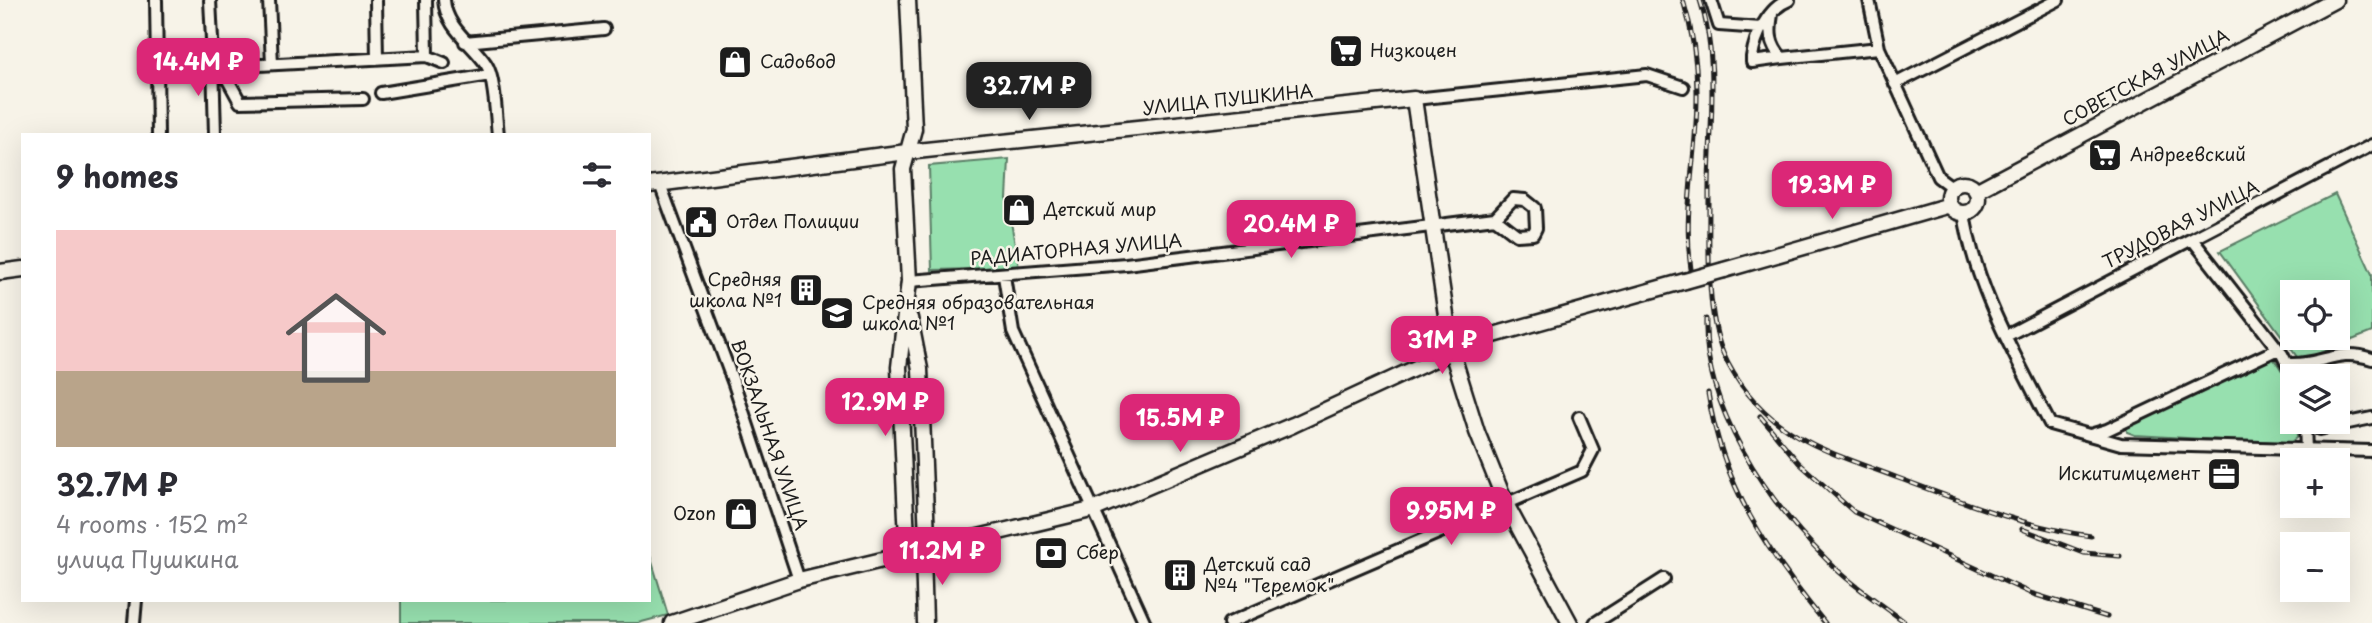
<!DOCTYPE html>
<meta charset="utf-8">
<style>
body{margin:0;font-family:"Playpen Sans",sans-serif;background:#f7f7f7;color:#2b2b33;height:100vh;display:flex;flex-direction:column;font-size:26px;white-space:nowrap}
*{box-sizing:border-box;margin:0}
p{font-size:23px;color:#7c7c81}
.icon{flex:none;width:38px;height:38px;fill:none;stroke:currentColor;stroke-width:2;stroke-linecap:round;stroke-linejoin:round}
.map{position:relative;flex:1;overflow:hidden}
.drawer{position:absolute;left:21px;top:133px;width:630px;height:469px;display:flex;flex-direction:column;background:#fff;border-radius:0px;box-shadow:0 7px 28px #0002}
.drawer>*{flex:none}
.fabs{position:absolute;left:2280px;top:280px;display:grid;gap:14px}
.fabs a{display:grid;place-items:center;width:70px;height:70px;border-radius:0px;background:#fff;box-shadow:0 7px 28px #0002;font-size:35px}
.price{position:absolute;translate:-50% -60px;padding:0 16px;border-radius:14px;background:#db2777;color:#fff;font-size:23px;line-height:46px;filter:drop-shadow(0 2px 4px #0008)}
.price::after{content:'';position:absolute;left:50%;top:42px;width:21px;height:16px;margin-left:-10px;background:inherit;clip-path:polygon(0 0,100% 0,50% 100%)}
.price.on{background:#222;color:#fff}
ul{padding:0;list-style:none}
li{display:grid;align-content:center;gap:14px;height:371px;padding:0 35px}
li+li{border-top:2px solid #e1e1e2}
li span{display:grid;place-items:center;height:217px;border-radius:0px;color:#555}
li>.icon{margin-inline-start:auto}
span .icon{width:126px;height:126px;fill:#fffc;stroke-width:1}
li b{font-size:30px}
h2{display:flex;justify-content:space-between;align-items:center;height:84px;padding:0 35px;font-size:30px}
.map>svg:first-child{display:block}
</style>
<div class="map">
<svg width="2372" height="623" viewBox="0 0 2372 623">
<rect width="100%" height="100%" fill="#f7f3e8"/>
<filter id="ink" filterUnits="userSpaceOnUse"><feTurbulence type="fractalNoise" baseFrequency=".0143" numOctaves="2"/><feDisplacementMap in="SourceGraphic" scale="14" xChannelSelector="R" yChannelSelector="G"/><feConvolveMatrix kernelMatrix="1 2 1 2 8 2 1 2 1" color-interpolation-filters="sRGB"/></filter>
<g filter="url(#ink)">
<path fill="#97e0af" stroke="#5a7e66" stroke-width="2" fill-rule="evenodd" d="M1009,159L1007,199L1019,268L932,270L929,166Z
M2335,194L2372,274V332L2300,361L2220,251ZM2292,292H2338V338H2292Z
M2272,357C2291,379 2292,393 2292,422H2296L2297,437L2289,444L2135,435L2127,432L2126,424Z
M649,552L668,615L638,623H401V600H649Z"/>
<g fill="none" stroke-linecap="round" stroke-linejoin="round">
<g stroke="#1c1c1c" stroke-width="16">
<path id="street" d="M156,0L158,135
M269,0L272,64
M376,0L377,59
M426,0L427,56
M444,0C446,28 471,42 486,64C495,77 496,118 498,135
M1711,0L1719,25L1761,28
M1869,0L1879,48L1938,177L1953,188
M1772,14C1769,32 1769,44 1782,58L1879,48
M465,42L604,29
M1782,58L1752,62V57C1755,36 1768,8 1789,0
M158,60H213L210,0
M213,60L221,67L427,56L444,63
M213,60L215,135
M221,67L240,102L363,99
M1895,84L2058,0
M381,93L490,75
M1414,99L1647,75L1683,87
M660,184L734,384L799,580
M1964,213C1975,288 2016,357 2050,424L2121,444L2372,451
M2192,239L2282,354L2293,376
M1004,276L1013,332L1145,623
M909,281L1126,264L1495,218L1517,235L1533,234L1536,228L1535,208L1525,200L1513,199L1495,218
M2006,336L2372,145
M2289,364C2322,366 2337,347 2372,359
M2305,422L2306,452L2310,460
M2309,422L2319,429L2372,418
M2090,435L2107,430L2278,349
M134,623L136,600
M1229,623L1582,471L1593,450L1579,417
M1595,623L1664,579"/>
</g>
<g stroke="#1c1c1c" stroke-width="19">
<path id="secondary" d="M908,0L914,129L903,169L909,281L899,367L907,539L923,552
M1948 198a15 15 0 1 1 30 0a15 15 0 1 1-30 0Z
M649,185L907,152L1414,99L1451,349L1477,432L1506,504L1570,623
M1976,191L2335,0
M1724,270L1950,205
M0,272L23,269
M910,318L920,369L927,537L923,552L925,623
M672,623L799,580L1095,509L1293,425L1476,340L1685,281"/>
</g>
<use href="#street" stroke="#f7f3e8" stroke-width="10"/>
<use href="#secondary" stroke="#f7f3e8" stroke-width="14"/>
<g stroke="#1c1c1c" stroke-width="5">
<path id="rail" d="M1683,0C1692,29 1697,60 1697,91C1698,151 1682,209 1691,269
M1700,0C1721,64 1708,134 1709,200C1709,245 1706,312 1723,353C1735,381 1757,408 1782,426C1817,451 1859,463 1898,478C1961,501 2024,527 2091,536
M1706,319C1703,407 1766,500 1827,560C1850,584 1880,603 1906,623
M1708,393C1722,485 1767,552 1825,623
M1760,416L1799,463L1854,512L2030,593L2107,617
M2022,529L2084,553L2120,556"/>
</g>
<use href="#rail" stroke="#f7f3e8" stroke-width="2.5" stroke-dasharray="8" stroke-linecap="butt"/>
<g stroke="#1c1c1c" stroke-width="19" stroke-linecap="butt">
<path id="secondary-bridge" d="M1685,281L1724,270"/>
</g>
<use href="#secondary-bridge" stroke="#f7f3e8" stroke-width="14"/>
</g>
</g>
<defs>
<g id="supermarket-square" transform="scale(1.75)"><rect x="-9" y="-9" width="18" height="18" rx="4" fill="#1c1c1c" stroke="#f7f3e8"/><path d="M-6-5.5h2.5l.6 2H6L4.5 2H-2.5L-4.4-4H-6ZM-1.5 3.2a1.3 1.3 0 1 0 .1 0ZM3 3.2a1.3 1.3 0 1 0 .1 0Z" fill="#fff"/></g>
<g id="shop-square" transform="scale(1.75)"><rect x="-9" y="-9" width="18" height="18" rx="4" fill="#1c1c1c" stroke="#f7f3e8"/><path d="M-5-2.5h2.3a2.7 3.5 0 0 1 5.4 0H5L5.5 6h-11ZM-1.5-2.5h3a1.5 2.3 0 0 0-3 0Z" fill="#fff"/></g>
<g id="civic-square" transform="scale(1.75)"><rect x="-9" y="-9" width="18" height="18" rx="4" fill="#1c1c1c" stroke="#f7f3e8"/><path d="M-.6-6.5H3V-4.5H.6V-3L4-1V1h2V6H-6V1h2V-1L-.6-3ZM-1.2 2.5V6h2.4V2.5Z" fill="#fff"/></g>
<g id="building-square" transform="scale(1.75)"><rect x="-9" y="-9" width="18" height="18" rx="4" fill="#1c1c1c" stroke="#f7f3e8"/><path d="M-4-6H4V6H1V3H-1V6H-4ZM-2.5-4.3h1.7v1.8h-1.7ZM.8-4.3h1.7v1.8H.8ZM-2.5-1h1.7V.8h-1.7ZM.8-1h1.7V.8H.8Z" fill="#fff"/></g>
<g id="school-square" transform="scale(1.75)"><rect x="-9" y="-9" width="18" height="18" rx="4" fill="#1c1c1c" stroke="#f7f3e8"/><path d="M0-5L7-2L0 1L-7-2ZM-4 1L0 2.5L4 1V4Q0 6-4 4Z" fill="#fff"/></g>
<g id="office-square" transform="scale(1.75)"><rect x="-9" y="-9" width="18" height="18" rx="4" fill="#1c1c1c" stroke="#f7f3e8"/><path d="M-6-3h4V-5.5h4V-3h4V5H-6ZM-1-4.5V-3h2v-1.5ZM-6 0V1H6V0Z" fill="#fff"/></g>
<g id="bank-square" transform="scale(1.75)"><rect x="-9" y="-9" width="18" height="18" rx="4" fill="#1c1c1c" stroke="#f7f3e8"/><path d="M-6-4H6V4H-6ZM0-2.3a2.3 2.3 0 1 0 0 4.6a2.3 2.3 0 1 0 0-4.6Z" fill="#fff"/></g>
</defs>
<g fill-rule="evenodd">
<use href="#supermarket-square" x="1346" y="51"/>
<use href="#shop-square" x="735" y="62"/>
<use href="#supermarket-square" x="2105" y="155"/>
<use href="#shop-square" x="1019" y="210"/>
<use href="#civic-square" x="701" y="222"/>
<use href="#building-square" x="806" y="290"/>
<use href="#school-square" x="837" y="313"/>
<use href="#office-square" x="2224" y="474"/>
<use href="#shop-square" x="741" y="514"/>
<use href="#bank-square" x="1051" y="553"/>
<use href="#building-square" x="1180" y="575"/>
</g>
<g text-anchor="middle" stroke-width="5" stroke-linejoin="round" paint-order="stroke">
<g font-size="18" fill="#1c1c1c" stroke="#f7f3e8" text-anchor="start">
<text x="1370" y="57">Низкоцен</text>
<text x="760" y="68">Садовод</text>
<text x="2130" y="161">Андреевский</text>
<text x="1044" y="216">Детский мир</text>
<text x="726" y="228">Отдел Полиции</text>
<text x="782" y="286" text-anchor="end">Средняя<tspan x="782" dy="21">школа №1</tspan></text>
<text x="862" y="309">Средняя образовательная<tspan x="862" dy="21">школа №1</tspan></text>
<text x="2200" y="480" text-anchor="end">Искитимцемент</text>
<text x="716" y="520" text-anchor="end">Ozon</text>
<text x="1076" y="559">Сбер</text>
<text x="1204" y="571">Детский сад<tspan x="1204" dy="21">№4 "Теремок"</tspan></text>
</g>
<g font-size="18" fill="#1c1c1c" stroke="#f7f3e8">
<text transform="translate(2146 78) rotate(-28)" y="6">СОВЕТСКАЯ УЛИЦА</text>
<text transform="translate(1228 100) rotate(-6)" y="6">УЛИЦА ПУШКИНА</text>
<text transform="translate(2181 225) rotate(-27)" y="6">ТРУДОВАЯ УЛИЦА</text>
<text transform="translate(1076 250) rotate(-5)" y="6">РАДИАТОРНАЯ УЛИЦА</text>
<text transform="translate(769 435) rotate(71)" y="6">ВОКЗАЛЬНАЯ УЛИЦА</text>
</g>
</g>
</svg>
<div class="fabs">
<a><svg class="icon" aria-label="locate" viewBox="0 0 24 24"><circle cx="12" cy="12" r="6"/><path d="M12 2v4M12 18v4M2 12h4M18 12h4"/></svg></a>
<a><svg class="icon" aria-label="layers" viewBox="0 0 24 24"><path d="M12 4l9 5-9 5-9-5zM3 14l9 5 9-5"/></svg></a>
<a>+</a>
<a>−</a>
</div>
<b class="price" style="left:198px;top:98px">14.4M ₽</b>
<b class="price on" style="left:1029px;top:122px">32.7M ₽</b>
<b class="price" style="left:1832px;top:221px">19.3M ₽</b>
<b class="price" style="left:1291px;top:260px">20.4M ₽</b>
<b class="price" style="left:1442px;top:376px">31M ₽</b>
<b class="price" style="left:885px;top:438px">12.9M ₽</b>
<b class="price" style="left:1180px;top:454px">15.5M ₽</b>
<b class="price" style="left:1451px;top:547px">9.95M ₽</b>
<b class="price" style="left:942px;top:587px">11.2M ₽</b>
<section class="drawer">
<h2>9 homes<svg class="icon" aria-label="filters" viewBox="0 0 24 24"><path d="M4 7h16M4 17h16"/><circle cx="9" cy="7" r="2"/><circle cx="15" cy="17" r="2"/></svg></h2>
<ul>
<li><span style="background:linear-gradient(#f6c9c9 65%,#b9a48a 0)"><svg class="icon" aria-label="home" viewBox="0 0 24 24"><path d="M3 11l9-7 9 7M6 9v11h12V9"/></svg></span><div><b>32.7M ₽</b><p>4 rooms · 152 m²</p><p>улица Пушкина</p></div></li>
</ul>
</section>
</div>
